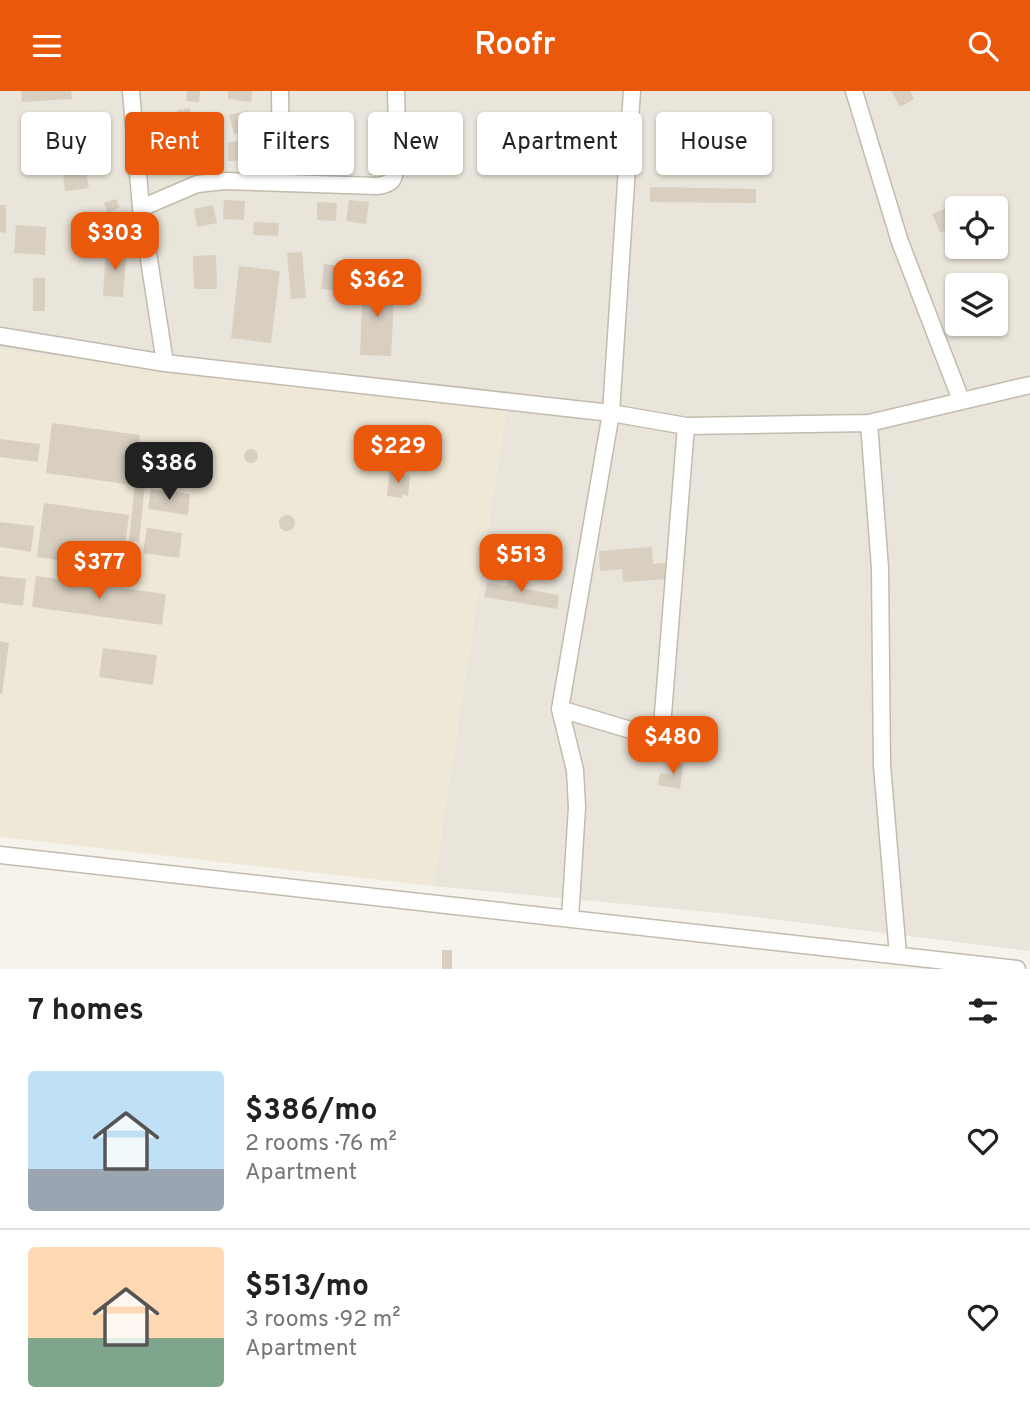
<!DOCTYPE html>
<meta charset="utf-8">
<style>
body{margin:0;font-family:Overpass,sans-serif;background:#f6f6f6;color:#222;height:100vh;display:flex;flex-direction:column;font-size:26px;white-space:nowrap}
*{box-sizing:border-box;margin:0}
p{font-size:23px;color:#767676}
.icon{flex:none;width:38px;height:38px;fill:none;stroke:currentColor;stroke-width:2;stroke-linecap:round;stroke-linejoin:round}
.map{position:relative;height:878px;overflow:hidden}
.side{display:flex;flex-direction:column;background:#fff;flex:1}
.side>*{flex:none}
.banner{position:absolute;left:21px;top:21px;width:989px;height:63px;display:flex;gap:14px}
.fabs{position:absolute;left:945px;top:105px;display:grid;gap:14px}
.fabs a{display:grid;place-items:center;width:63px;height:63px;border-radius:7px;background:#fff;box-shadow:0 2px 5px #0004;font-size:35px}
.price{position:absolute;translate:-50% -60px;padding:0 16px;border-radius:14px;background:#ea580c;color:#fff;font-size:23px;line-height:46px;filter:drop-shadow(0 2px 4px #0008)}
.price::after{content:'';position:absolute;left:50%;top:42px;width:21px;height:16px;margin-left:-10px;background:inherit;clip-path:polygon(0 0,100% 0,50% 100%)}
.price.on{background:#222;color:#fff}
ul{padding:0;list-style:none}
li{display:flex;align-items:center;gap:21px;height:175px;padding:0 28px}
li+li{border-top:2px solid #e0e0e0}
li span{display:grid;place-items:center;flex:none;width:196px;height:140px;border-radius:7px;color:#555}
li>.icon{margin-inline-start:auto}
span .icon{width:84px;height:84px;fill:#fffc;stroke-width:1}
li b{font-size:30px}
h2{display:flex;justify-content:space-between;align-items:center;height:84px;padding:0 28px;font-size:30px}
.tag{padding:0 24px;border-radius:7px;background:#fff;box-shadow:0 2px 5px #0004;font-size:24px;line-height:63px}
.tag.on{background:#ea580c;color:#fff}
header{display:flex;justify-content:space-between;align-items:center;height:91px;padding:0 28px;background:#ea580c;color:#fff;font-size:32px;font-weight:600}
.map>svg:first-child{display:block}
</style>
<header><svg class="icon" aria-label="menu" viewBox="0 0 24 24"><path d="M4 6h16M4 12h16M4 18h16"/></svg>Roofr<svg class="icon" aria-label="search" viewBox="0 0 24 24"><circle cx="10" cy="10" r="6"/><path d="M15 15l6 6"/></svg></header>
<div class="map">
<svg width="1030" height="878" viewBox="0 0 1030 878">
<rect width="100%" height="100%" fill="#f6f3ec"/>
<path fill="#eae5da" fill-rule="evenodd" d="M0,0H1030V860L729,823L433,795L506,319L0,259ZM957,117H996V156H957ZM957,194H996V233H957Z"/>
<path fill="#efe8d6" d="M0,259L506,318L433,795L0,746Z"/>
<path fill="#d8cfc1" d="M21,0H71L72,8L22,11Z
M187,0H200L199,11L186,10Z
M228,0H252L251,11L228,8Z
M891,0H910L914,8L900,16Z
M190,17L192,36L179,38L177,19Z
M247,20L252,38L234,43L229,24Z
M98,27L99,50L75,51V58L61,59L59,30Z
M413,33L457,36L456,57L411,54Z
M249,50V69L228,70V51Z
M296,51L318,52L317,72L296,71Z
M202,52L210,69L193,78L185,61Z
M374,58H387V84H370V77H374Z
M86,79L89,97L65,100L63,82Z
M650,96L756,98V112L650,111Z
M974,106L979,117H957V135L940,142L932,123Z
M116,108L120,117L107,122L104,112Z
M224,109L245,110L244,129L223,128Z
M349,109L369,111L366,133L346,130Z
M317,111L337,112L336,130L317,129Z
M0,114H6V142L0,141Z
M213,114L217,132L197,136L194,118Z
M254,131L279,132L278,145L253,144Z
M16,134L46,136L45,164L14,162Z
M106,156L127,158L123,206L103,205Z
M302,161L306,207L291,208L287,162Z
M216,164L217,198H194L193,165Z
M324,173L357,177L354,202L321,198Z
M239,175L280,180L271,252L231,247Z
M33,187H45V220H33Z
M363,190L395,192L391,265L360,264Z
M52,332L140,344L133,394L46,382Z
M0,348L40,353L38,371L0,366Z
M154,354L191,359L188,385L150,380Z
M244 365a7 7 0 1 1 14 0a7 7 0 1 1-14 0Z
M137,373L147,374L139,451L129,450Z
M390,380L401,381V384L410,385L408,405L402,404V407L387,405Z
M151,398L190,403L188,424L148,418Z
M44,412L129,424L122,478L37,466Z
M279 432a8 8 0 1 1 16 0a8 8 0 1 1-16 0Z
M0,431L34,435L31,461L0,456Z
M147,437L182,442L179,467L143,462Z
M652,456L653,473L668,472L670,488L623,491L622,478L600,480L599,460Z
M509,484L526,487L525,498L559,504L557,518L484,506L487,492L507,495Z
M0,485L26,488L23,515L0,512Z
M36,485L166,503L162,534L32,516Z
M0,550L9,552L2,603H0Z
M103,557L157,564L153,594L99,586Z
M675,668L684,669L680,698L658,694L660,682L672,684Z
M442,859H452V878H442Z"/>
<g fill="none" stroke-linecap="round" stroke-linejoin="round">
<g stroke="#c2bbae" stroke-width="19">
<path id="street" d="M131,0L141,117L165,272L611,322L686,335L869,332L1030,294
M280,0L281,91
M854,0L900,151L961,309
M141,117L197,93L225,90L377,95C382,94 388,94 392,89C400,81 396,15 396,0
M0,245L165,272
M869,332L880,477L882,675L898,864
M560,618L661,648L686,335
M0,764L1017,878
M570,828L577,716L575,679L560,618L611,322L632,0"/>
</g>
<use href="#street" stroke="#fff" stroke-width="16"/>
</g>
</svg>
<div class="fabs">
<a><svg class="icon" aria-label="locate" viewBox="0 0 24 24"><circle cx="12" cy="12" r="6"/><path d="M12 2v4M12 18v4M2 12h4M18 12h4"/></svg></a>
<a><svg class="icon" aria-label="layers" viewBox="0 0 24 24"><path d="M12 4l9 5-9 5-9-5zM3 14l9 5 9-5"/></svg></a>
</div>
<b class="price" style="left:115px;top:181px">$303</b>
<b class="price" style="left:377px;top:228px">$362</b>
<b class="price" style="left:398px;top:394px">$229</b>
<b class="price on" style="left:169px;top:411px">$386</b>
<b class="price" style="left:521px;top:503px">$513</b>
<b class="price" style="left:99px;top:510px">$377</b>
<b class="price" style="left:673px;top:685px">$480</b>
<div class="banner">
<a class="tag">Buy</a>
<a class="tag on">Rent</a>
<a class="tag">Filters</a>
<a class="tag">New</a>
<a class="tag">Apartment</a>
<a class="tag">House</a>
</div>
</div>
<section class="side">
<h2>7 homes<svg class="icon" aria-label="filters" viewBox="0 0 24 24"><path d="M4 7h16M4 17h16"/><circle cx="9" cy="7" r="2"/><circle cx="15" cy="17" r="2"/></svg></h2>
<ul>
<li><span style="background:linear-gradient(#bfe0f5 70%,#9aa5b1 0)"><svg class="icon" aria-label="home" viewBox="0 0 24 24"><path d="M3 11l9-7 9 7M6 9v11h12V9"/></svg></span><div><b>$386/mo</b><p>2 rooms · 76 m²</p><p>Apartment</p></div><svg class="icon" aria-label="heart" viewBox="0 0 24 24"><path d="M12 20l-8-8c-3-5 5-10 8-4 3-6 11-1 8 4z"/></svg></li>
<li><span style="background:linear-gradient(#ffd9b3 65%,#7fa58c 0)"><svg class="icon" aria-label="home" viewBox="0 0 24 24"><path d="M3 11l9-7 9 7M6 9v11h12V9"/></svg></span><div><b>$513/mo</b><p>3 rooms · 92 m²</p><p>Apartment</p></div><svg class="icon" aria-label="heart" viewBox="0 0 24 24"><path d="M12 20l-8-8c-3-5 5-10 8-4 3-6 11-1 8 4z"/></svg></li>
</ul>
</section>
